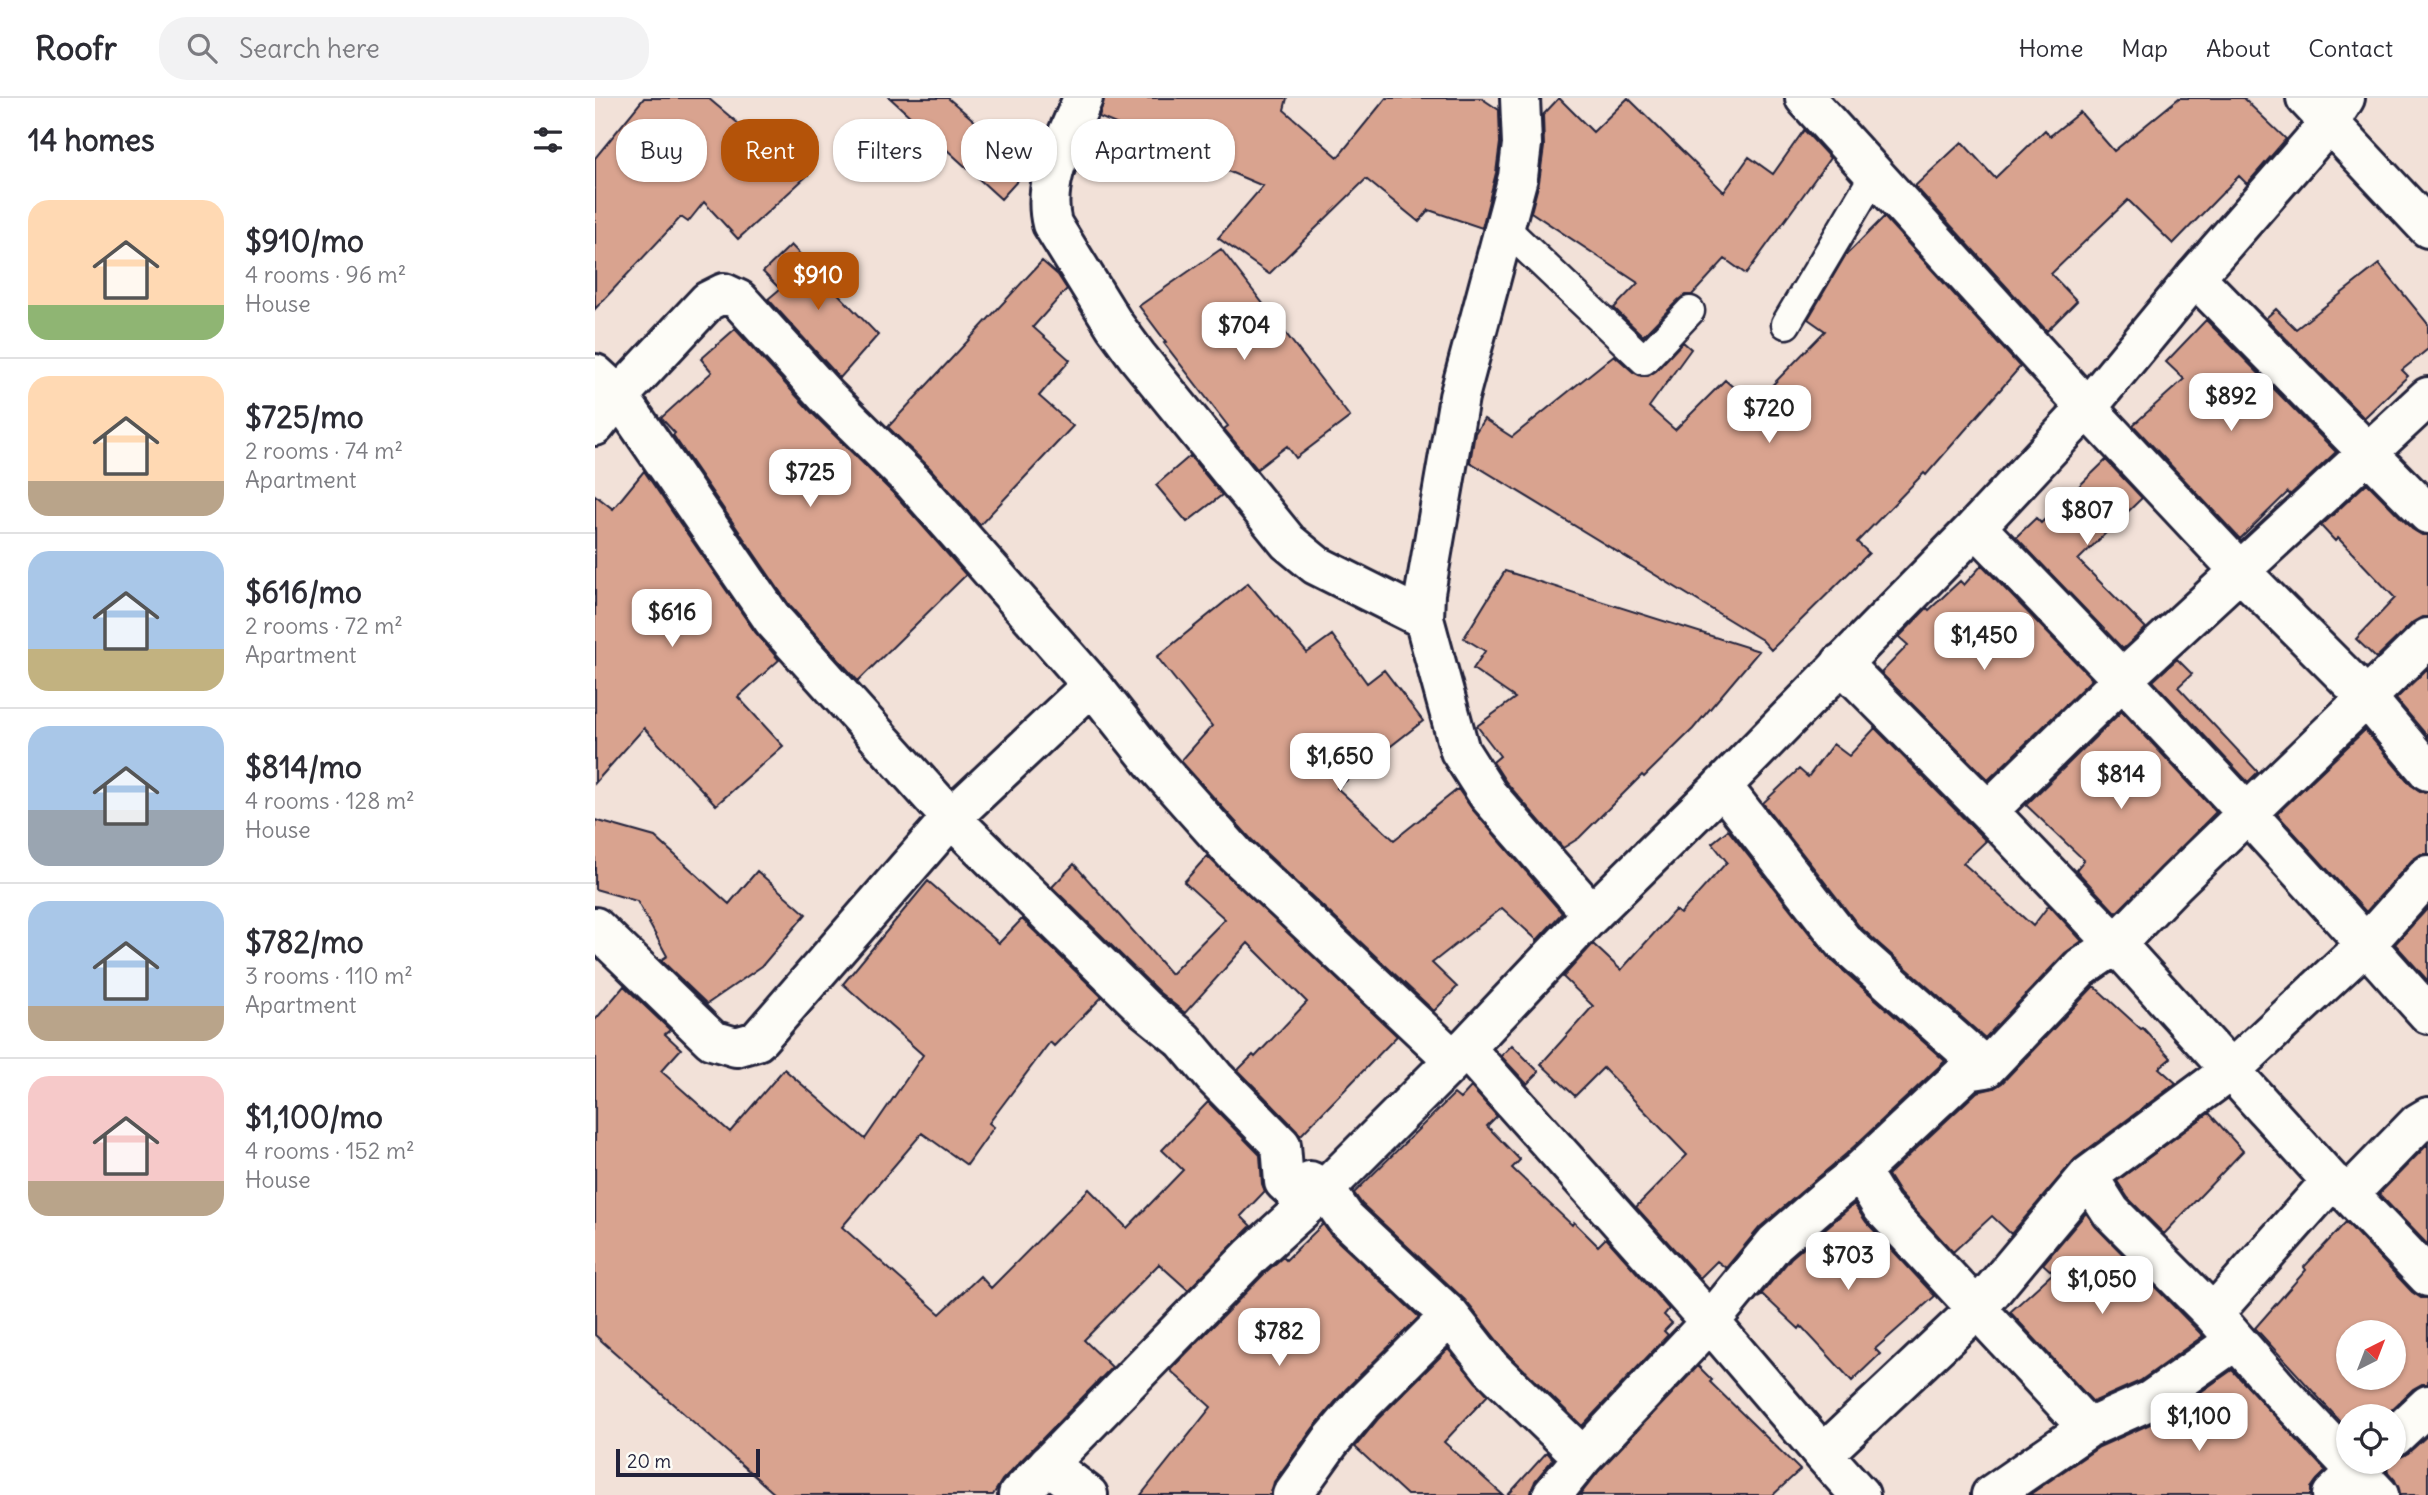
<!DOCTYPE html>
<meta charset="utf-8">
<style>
body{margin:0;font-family:Delius,sans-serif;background:#f2f2f3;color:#2b2b33;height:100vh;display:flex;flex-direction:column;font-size:26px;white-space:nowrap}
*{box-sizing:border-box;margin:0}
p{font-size:23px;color:#7c7c81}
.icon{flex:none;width:38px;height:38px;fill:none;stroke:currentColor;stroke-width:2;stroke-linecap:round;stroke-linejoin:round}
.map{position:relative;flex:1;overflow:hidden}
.sheet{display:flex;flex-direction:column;background:#fff;width:595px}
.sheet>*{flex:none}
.banner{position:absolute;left:21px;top:21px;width:665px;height:63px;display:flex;gap:14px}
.needle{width:46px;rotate:42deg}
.controls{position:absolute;left:1741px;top:1222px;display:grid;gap:14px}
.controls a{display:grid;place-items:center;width:70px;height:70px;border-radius:50%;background:#fff;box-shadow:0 2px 5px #0004;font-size:35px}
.scale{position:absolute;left:21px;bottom:18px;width:144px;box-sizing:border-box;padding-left:7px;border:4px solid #22223b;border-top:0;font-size:19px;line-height:24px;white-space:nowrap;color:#22223b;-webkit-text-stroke:5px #fdfcf7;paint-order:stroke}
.price{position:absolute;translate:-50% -60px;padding:0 16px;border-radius:14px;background:#fff;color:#222;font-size:23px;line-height:46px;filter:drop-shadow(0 2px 4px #0008)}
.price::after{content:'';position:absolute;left:50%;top:42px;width:21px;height:16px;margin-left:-10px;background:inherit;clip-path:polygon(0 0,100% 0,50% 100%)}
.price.active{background:#b45309;color:#fff}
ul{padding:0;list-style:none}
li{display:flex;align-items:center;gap:21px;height:175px;padding:0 28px}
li+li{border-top:2px solid #e1e1e2}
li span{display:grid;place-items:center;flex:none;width:196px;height:140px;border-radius:21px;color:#555}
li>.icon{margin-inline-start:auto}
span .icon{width:84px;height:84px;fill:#fffc;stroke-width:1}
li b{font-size:30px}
h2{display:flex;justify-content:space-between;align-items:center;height:84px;padding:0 28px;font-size:30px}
.pill{padding:0 24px;border-radius:28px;background:#fff;box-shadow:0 2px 5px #0004;font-size:24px;line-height:63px}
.pill.active{background:#b45309;color:#fff}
header{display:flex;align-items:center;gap:42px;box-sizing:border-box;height:98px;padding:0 35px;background:#fff;border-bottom:2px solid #e1e1e2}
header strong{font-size:33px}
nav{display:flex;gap:38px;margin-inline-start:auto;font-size:24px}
.search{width:490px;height:63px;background:#f2f2f3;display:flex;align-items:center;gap:18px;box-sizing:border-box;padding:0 24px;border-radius:28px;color:#7c7c81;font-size:26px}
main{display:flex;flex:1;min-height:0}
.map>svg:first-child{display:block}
</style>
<header>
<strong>Roofr</strong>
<div class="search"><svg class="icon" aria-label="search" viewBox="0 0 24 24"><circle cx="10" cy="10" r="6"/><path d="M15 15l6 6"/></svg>Search here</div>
<nav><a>Home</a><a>Map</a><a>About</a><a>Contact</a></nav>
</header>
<main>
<section class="sheet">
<h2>14 homes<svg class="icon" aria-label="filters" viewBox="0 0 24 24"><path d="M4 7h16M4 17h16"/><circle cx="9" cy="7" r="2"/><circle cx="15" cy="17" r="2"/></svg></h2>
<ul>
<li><span style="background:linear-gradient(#ffd9b3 75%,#8fb573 0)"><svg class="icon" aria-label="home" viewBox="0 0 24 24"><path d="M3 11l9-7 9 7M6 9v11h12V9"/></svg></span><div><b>$910/mo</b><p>4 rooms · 96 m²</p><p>House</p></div></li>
<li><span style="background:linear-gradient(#ffd9b3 75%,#b9a48a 0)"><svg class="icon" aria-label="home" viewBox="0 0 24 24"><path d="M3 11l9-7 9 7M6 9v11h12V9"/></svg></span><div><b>$725/mo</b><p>2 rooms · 74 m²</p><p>Apartment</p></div></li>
<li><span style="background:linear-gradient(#a9c7e8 70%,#c2b280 0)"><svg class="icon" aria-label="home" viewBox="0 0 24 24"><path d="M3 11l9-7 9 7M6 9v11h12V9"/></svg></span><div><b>$616/mo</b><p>2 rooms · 72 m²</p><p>Apartment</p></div></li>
<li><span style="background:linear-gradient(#a9c7e8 60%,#9aa5b1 0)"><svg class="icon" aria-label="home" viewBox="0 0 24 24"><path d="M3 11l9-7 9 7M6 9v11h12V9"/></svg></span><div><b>$814/mo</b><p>4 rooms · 128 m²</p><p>House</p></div></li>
<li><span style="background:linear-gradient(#a9c7e8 75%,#b9a48a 0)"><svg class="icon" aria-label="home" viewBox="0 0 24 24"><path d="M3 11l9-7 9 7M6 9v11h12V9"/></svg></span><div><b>$782/mo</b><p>3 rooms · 110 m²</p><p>Apartment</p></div></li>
<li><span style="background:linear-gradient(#f6c9c9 75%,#b9a48a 0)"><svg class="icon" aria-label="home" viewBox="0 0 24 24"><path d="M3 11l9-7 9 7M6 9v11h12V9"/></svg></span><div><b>$1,100/mo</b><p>4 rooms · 152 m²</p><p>House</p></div></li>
</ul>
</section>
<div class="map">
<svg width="1833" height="1397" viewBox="0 0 1833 1397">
<rect width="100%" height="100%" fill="#f2e1d8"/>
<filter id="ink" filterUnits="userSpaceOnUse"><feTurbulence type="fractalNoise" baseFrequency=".0143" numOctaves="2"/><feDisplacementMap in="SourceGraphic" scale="14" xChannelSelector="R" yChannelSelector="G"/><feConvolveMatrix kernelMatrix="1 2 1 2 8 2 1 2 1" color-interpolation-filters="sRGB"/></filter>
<g filter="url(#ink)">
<path fill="#d9a38f" stroke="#22223b" stroke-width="2" fill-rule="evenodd" d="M49,0H113L176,53L184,45L213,77L143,141L109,104L93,124L86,119L0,211V60Z
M295,0H353L434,70L406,101Z
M509,0H692L689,12L743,59L791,0H886L904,12L905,45L901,75L887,130L834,112L824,124L771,81L674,176L623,140L668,88L504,19Z
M964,0L998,34L1033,0L1129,94L1154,59L1178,76L1209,32L1235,60L1151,176L1130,161L1097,197H1090L1083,202L1048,238L1019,210L1043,185L936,114L944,84L949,49L948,17Z
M1584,0H1648L1691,41L1652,86L1644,78L1578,146L1533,102L1456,176L1482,203L1452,233L1320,88L1367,44L1400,80L1450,32L1455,38L1485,14L1519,53Z
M1289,119L1425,269L1331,377L1329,375L1262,444L1274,455L1176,552L1167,542L875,364L880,335L889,321L917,339L1019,257L1038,274L1046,278H1053L1061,273L1088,244L1096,251L1054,309L1080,332L1130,282L1158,307L1230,233L1213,221L1250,158Z
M196,147L283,237L245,280L173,201L185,191L168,174Z
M626,151L755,319L701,360L692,348L662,371L629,331L633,328L569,245L571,244L544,208Z
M447,163L463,177L472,191L438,229L475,262L444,298L478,328L385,427L334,369L293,329Z
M1784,166L1833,226V251L1807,272L1813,278L1769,320L1671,220L1681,211L1701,231Z
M1611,222L1741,354L1695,397L1693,394L1645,441L1538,327L1589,281L1571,264Z
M140,231L217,315L302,399L371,477L263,583L195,508L78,337L80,335L66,320L117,274L106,261Z
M595,358L627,397L592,424L561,387Z
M1511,362L1547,400L1483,462L1551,530L1528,551L1421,439L1441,420L1446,425Z
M49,373L160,534L184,562L143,599L188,648L121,707L49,630L0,685V397L18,411Z
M1772,385L1817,431L1827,437H1833V519H1827L1818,524L1781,560L1761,541L1800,500L1743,440L1740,443L1726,428Z
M1387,467L1497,581L1393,682L1286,575L1313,547L1304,539L1332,510L1334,512L1365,483L1369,487Z
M910,473L1164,553L1098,631L1049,679L1047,677L984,740L968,750L911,684L898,664L905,658L882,628L920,600L878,571L890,553L869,540Z
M653,485L712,555L737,537L772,585L789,572L828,623L742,690L799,742L863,691L877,711L967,815L942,842L907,810L837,865L862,889L839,913L656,741L586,663L617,628L562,559Z
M1582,561L1597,576L1583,589L1663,674L1653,684L1558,583Z
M1833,570V639L1801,601Z
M1527,613L1621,714L1521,815L1481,772L1489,762L1431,707Z
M1280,630L1391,743L1368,765L1438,828L1454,807L1487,843L1470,855L1390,940L1264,828L1168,705L1204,671L1213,679L1238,646L1254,658Z
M1770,632L1816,687L1825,693L1833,694V756H1826L1817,762L1771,814L1682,716Z
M0,722L60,739L134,806L162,773L211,816L167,868L112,906L66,862L72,858L42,803L0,791Z
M1133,732L1233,859L1350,963L1251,1056L1165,1129L1131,1170L1122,1163L1105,1180L1041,1109L1092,1057L1008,970L980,998L946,966L998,908L968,879L998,846L1026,872L1080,812L1085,816L1132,764L1117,745Z
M612,758L802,938L705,1038L702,1032L643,972L658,957L660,959L712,904L653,845L590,915L565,895L457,789L479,766L576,876L630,821L589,784Z
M333,783L404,845L427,821L507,899L459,948L455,944L394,1025L399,1029L372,1067L327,1035L247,1129L345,1216L385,1178L396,1190L494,1091L532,1130L588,1072L567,1052L613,1004L665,1057L667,1086L670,1093L646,1118L656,1128L593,1192L564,1166L489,1242L517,1269L407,1382L398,1397H181L0,1237V922L29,888L75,932L70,936L86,951L66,973L135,1034L189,971L270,1041L328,957L248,886Z
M1833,810V883L1800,846Z
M1499,888L1546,931L1548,930L1576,960L1564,970L1581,985L1480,1061L1416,1136L1397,1118L1358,1154L1305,1096L1293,1077L1382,994L1399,990L1407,985Z
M917,947L944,974L932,986L906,958Z
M876,989L902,1018L892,1028L925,1062L917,1070L977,1127L979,1124L1003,1148L1011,1140L1074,1211L1069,1217L1077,1225L1069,1233L1073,1237L987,1328L912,1255L870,1202L767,1106L759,1095L859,996L865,1001Z
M1614,1015L1648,1053L1569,1136L1533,1100L1522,1083Z
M1833,1046V1147L1784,1096Z
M1259,1106L1271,1124L1340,1198L1280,1251L1285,1256L1257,1283L1206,1228L1204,1231L1168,1197L1163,1200L1196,1160Z
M1491,1115L1501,1129L1608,1238L1545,1283L1498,1304L1415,1214L1458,1175L1448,1166Z
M1751,1124L1817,1194L1826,1200H1833V1286H1827L1818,1291L1790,1318H1754V1333L1660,1230L1711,1172L1709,1169ZM1754,1234H1799V1279H1754Z
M728,1126L735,1136L824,1219L751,1291L718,1330L679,1384L676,1397H546L616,1309L575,1272L672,1173L688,1159L691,1162Z
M853,1251L893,1297L849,1344L908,1397H812L760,1349L783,1321Z
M1103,1268L1117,1282L1115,1284L1205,1372L1178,1397H985L1004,1373Z
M1637,1272L1731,1373L1722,1382L1716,1390V1397H1434L1504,1349L1569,1320Z
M1833,1337V1397H1805L1800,1382L1792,1373L1794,1363H1799V1360L1813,1355Z
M952,1354L958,1361L940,1383L936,1397H913Z"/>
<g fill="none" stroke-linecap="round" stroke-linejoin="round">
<g stroke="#22223b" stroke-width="33">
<path id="service" d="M910,130L1049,262L1095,213
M1191,226L1280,76"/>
</g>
<g stroke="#22223b" stroke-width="44">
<path id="minor" d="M488,0C472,40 446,83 457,126L520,228L542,258L693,444L721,467L829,521
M925,0L927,46L923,79L864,299L830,495L829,521L865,653L893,697L997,816
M1210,0L1492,310L1645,473L1771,599L1833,673
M1711,0L1833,130
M1600,179L1833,416
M0,276L24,298L178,522L356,720L550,911L588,942L620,980L686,1047L689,1084L701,1095L715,1083L730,1091L750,1120L855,1218L896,1270L988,1359
M0,328L24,298L113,203L129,195L144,202L232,299L318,384L497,587L557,663L640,756L859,962
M1381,429C1536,588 1686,750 1833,916
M1246,565L1393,713L1521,846L1736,1083L1754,1096L1833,1179
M1127,688L1248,843L1391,970
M1393,713L1528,581L1833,299
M0,829L117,942L141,949L162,943L356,720L497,587
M870,950L1115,1224L1228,1356L1265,1397
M1265,1073L1287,1109L1493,1330
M1493,1078L1516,1114L1618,1216L1686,1294L1784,1397
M1754,1096L1823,1025L1833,1019
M1618,1216L1736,1083
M1799,1339L1833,1307
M1228,1356L1382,1211L1493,1078L1636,972L1771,846L1833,777
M453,1366L493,1397
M697,1397L735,1344L767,1306L855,1218
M957,1397L988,1359L1115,1224L1180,1145L1234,1098L1265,1073L1372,973L1391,970L1486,870L1521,846L1580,785L1833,540
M1396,1397L1493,1330L1556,1302L1640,1243
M1737,1397L1773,1363"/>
</g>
<g stroke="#22223b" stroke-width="44">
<path id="tertiary" d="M423,1397L657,1157L730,1091L859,962L997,816L1127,688L1381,429L1492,310L1600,179L1734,25L1750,0"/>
</g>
<use href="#service" stroke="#fdfcf7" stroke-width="28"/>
<use href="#minor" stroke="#fdfcf7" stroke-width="38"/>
<use href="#tertiary" stroke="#fdfcf7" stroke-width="38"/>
</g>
</g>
</svg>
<div class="controls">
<a><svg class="needle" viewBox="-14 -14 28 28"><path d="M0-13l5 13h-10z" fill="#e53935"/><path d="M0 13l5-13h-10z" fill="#7c7c81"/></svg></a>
<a><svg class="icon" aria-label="locate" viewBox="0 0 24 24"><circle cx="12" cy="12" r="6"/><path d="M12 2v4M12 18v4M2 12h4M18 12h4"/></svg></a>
</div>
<div class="scale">20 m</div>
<b class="price active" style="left:223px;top:214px">$910</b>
<b class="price" style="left:649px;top:264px">$704</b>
<b class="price" style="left:1636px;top:335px">$892</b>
<b class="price" style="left:1174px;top:347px">$720</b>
<b class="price" style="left:215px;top:411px">$725</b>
<b class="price" style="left:1492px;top:449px">$807</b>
<b class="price" style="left:77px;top:551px">$616</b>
<b class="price" style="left:1389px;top:574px">$1,450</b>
<b class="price" style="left:745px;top:695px">$1,650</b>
<b class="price" style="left:1526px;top:713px">$814</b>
<b class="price" style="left:1253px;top:1194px">$703</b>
<b class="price" style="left:1507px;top:1218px">$1,050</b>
<b class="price" style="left:684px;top:1270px">$782</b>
<b class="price" style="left:1604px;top:1355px">$1,100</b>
<div class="banner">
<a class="pill">Buy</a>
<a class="pill active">Rent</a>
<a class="pill">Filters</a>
<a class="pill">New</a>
<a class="pill">Apartment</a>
</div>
</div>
</main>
